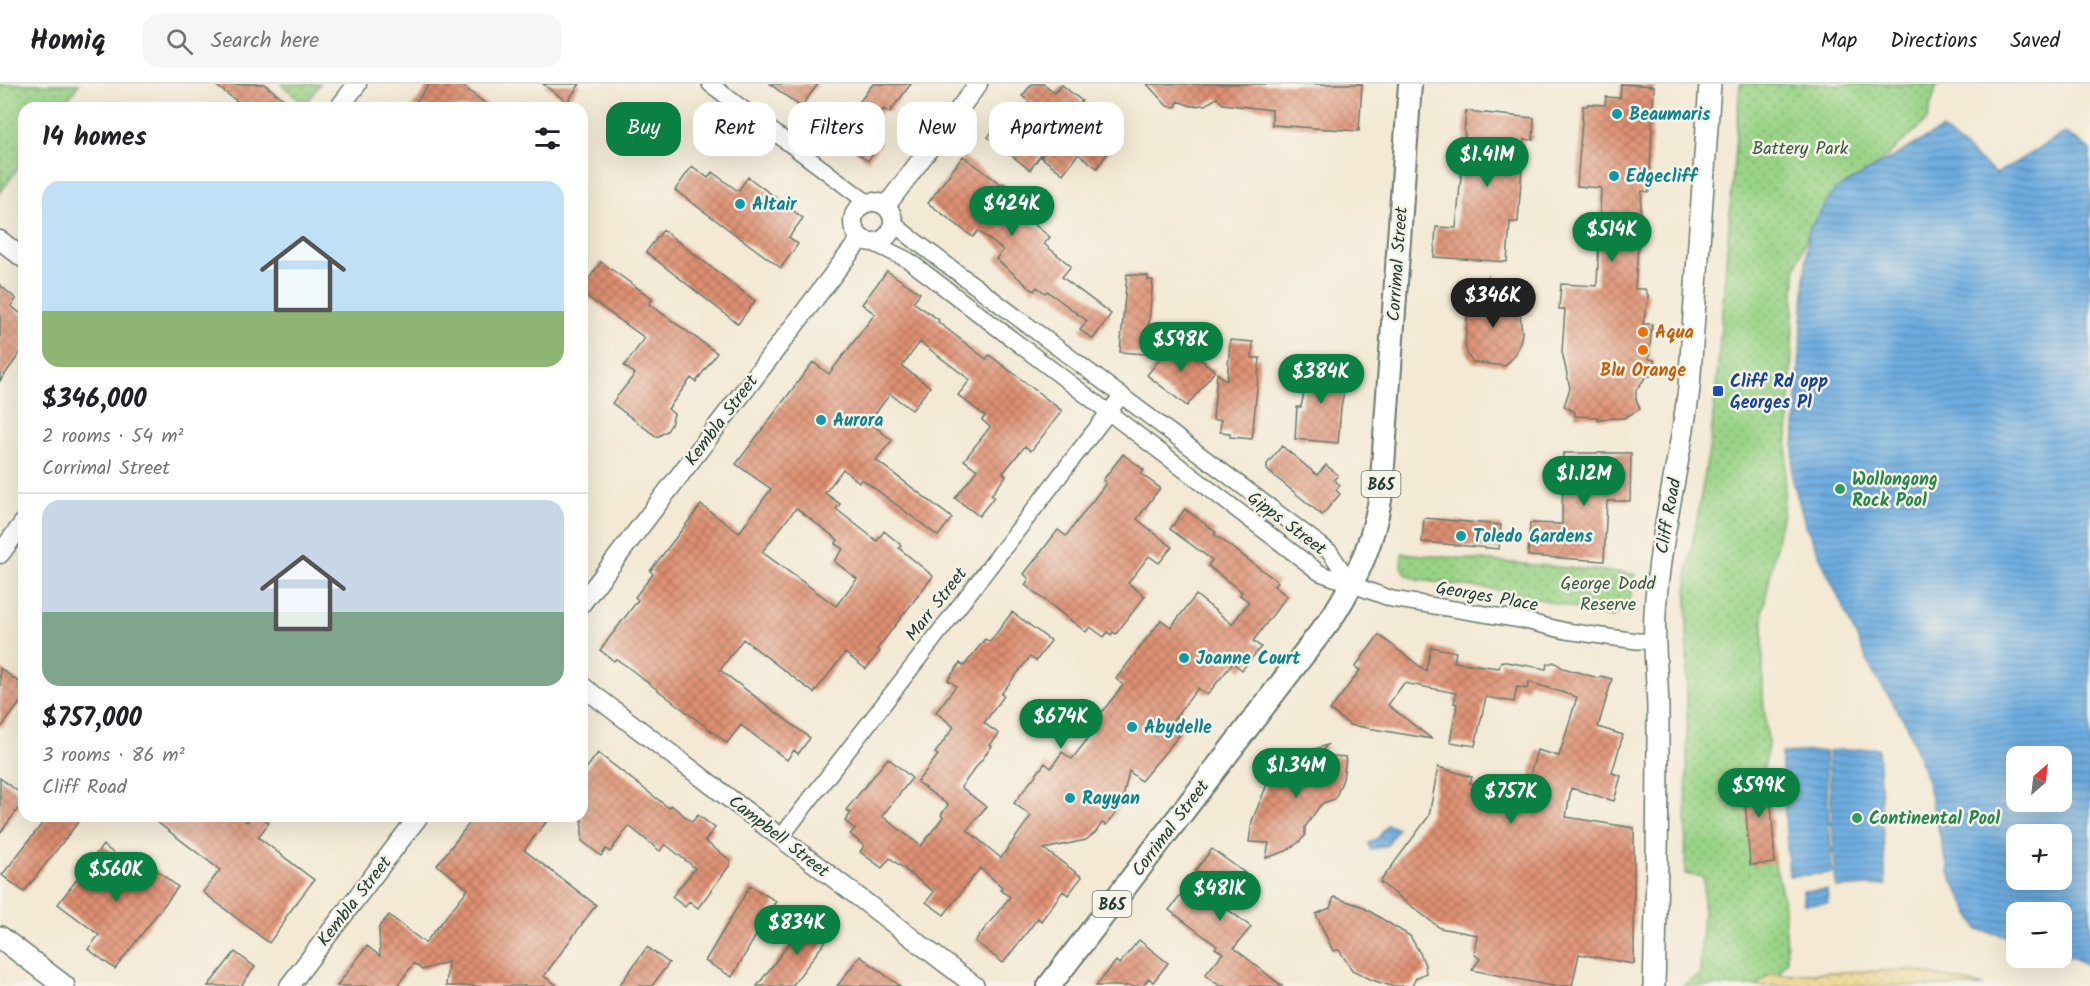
<!DOCTYPE html>
<meta charset="utf-8">
<style>
body{margin:0;font-family:Kalam,sans-serif;background:#f6f6f6;color:#202124;height:100vh;display:flex;flex-direction:column;font-size:22px;white-space:nowrap}
*{box-sizing:border-box;margin:0}
p{font-size:20px;color:#757577}
.icon{flex:none;width:33px;height:33px;fill:none;stroke:currentColor;stroke-width:2;stroke-linecap:round;stroke-linejoin:round}
.map{position:relative;flex:1;overflow:hidden}
.drawer{position:absolute;left:18px;top:18px;width:570px;height:720px;display:flex;flex-direction:column;background:#fff;border-radius:18px;box-shadow:0 6px 24px #0002}
.drawer>*{flex:none}
.hud{position:absolute;left:606px;top:18px;width:570px;height:54px;display:flex;gap:12px}
.needle{width:39px;rotate:28deg}
.buttons{position:absolute;left:2006px;top:662px;display:grid;gap:12px}
.buttons a{display:grid;place-items:center;width:66px;height:66px;border-radius:12px;background:#fff;box-shadow:0 6px 24px #0002;font-size:30px}
.price{position:absolute;translate:-50% -51px;padding:0 14px;border-radius:21px;background:#0b8043;color:#fff;font-size:20px;line-height:39px;filter:drop-shadow(0 2px 3px #0008)}
.price::after{content:'';position:absolute;left:50%;top:36px;width:18px;height:14px;margin-left:-9px;background:inherit;clip-path:polygon(0 0,100% 0,50% 100%)}
.price.on{background:#222;color:#fff}
ul{padding:0;list-style:none}
li{display:grid;align-content:center;gap:12px;height:318px;padding:0 24px}
li+li{border-top:2px solid #e0e0e0}
li span{display:grid;place-items:center;height:186px;border-radius:18px;color:#555}
li>.icon{margin-inline-start:auto}
span .icon{width:108px;height:108px;fill:#fffc;stroke-width:1}
li b{font-size:26px}
h2{display:flex;justify-content:space-between;align-items:center;height:72px;padding:0 24px;font-size:26px}
.chip{padding:0 21px;border-radius:18px;background:#fff;box-shadow:0 6px 24px #0002;font-size:21px;line-height:54px}
.chip.on{background:#0b8043;color:#fff}
header{display:flex;align-items:center;gap:36px;box-sizing:border-box;height:84px;padding:0 30px;background:#fff;border-bottom:2px solid #e0e0e0}
header strong{font-size:28px}
nav{display:flex;gap:33px;margin-inline-start:auto;font-size:21px}
.search{width:420px;height:54px;background:#f6f6f6;display:flex;align-items:center;gap:15px;box-sizing:border-box;padding:0 21px;border-radius:18px;color:#757577;font-size:22px}
.map>svg:first-child{display:block}
</style>
<header>
<strong>Homiq</strong>
<div class="search"><svg class="icon" aria-label="search" viewBox="0 0 24 24"><circle cx="10" cy="10" r="6"/><path d="M15 15l6 6"/></svg>Search here</div>
<nav><a>Map</a><a>Directions</a><a>Saved</a></nav>
</header>
<div class="map">
<svg width="2090" height="902" viewBox="0 0 2090 902">
<defs>
<pattern id="green-dots" width="8" height="8" patternUnits="userSpaceOnUse" patternTransform="scale(1.5)"><rect width="8" height="8" fill="#99d386"/><path d="M2 2h.1M6 6h.1" fill="none" stroke="#7cac6e" stroke-width="1.8" stroke-linecap="round"/></pattern>
<pattern id="sand-dots" width="8" height="8" patternUnits="userSpaceOnUse" patternTransform="scale(1.5)"><rect width="8" height="8" fill="#eeda9e"/><path d="M2 2h.1M6 6h.1" fill="none" stroke="#ccbc89" stroke-width="1.8" stroke-linecap="round"/></pattern>
<pattern id="water-rules" width="6" height="5" patternUnits="userSpaceOnUse" patternTransform="scale(1.5)"><rect width="6" height="5" fill="#6dace0"/><path d="M0 2.5h6" fill="none" stroke="#598db6"/></pattern>
<pattern id="building-cross-hatch" width="8" height="8" patternUnits="userSpaceOnUse" patternTransform="scale(1.5)"><rect width="8" height="8" fill="#de8f71"/><path d="M0 0l8 8M0 8l8-8" fill="none" stroke="#b3765e"/></pattern>
</defs>
<rect width="100%" height="100%" fill="#f7f3e8"/>
<filter id="ink" filterUnits="userSpaceOnUse"><feTurbulence type="fractalNoise" baseFrequency=".0167" numOctaves="2"/><feDisplacementMap in="SourceGraphic" scale="12" xChannelSelector="R" yChannelSelector="G"/><feConvolveMatrix kernelMatrix="1 2 1 2 8 2 1 2 1" color-interpolation-filters="sRGB"/></filter>
<filter id="wash" filterUnits="userSpaceOnUse"><feTurbulence type="fractalNoise" baseFrequency=".008" numOctaves="4" result="noise"/><feDisplacementMap in="SourceGraphic" scale="24" xChannelSelector="R" yChannelSelector="G"/><feGaussianBlur stdDeviation="1.35" result="paint"/><feColorMatrix in="noise" values="0 0 0 0 0 0 0 0 0 0 0 0 0 0 0 0 0 1.4 0 .05"/><feComposite in="paint" operator="in"/></filter>
<g filter="url(#wash)">
<rect width="100%" height="100%" fill="#f3e9d4"/>
<path fill="url(#green-dots)" stroke="#5c885d" stroke-width="1.5" d="M0,0H79L62,24H24V76L0,109Z
M281,0H320L305,21Z
M1740,0H1937L1927,36L1811,140L1795,187L1789,338L1783,428L1763,527V614L1768,659L1761,705L1769,756L1783,813L1786,850L1787,876L1771,902H1682L1700,891L1704,801L1703,793L1685,790L1687,672V492L1711,353L1716,304Z
M1402,469L1635,490C1630,513 1633,520 1612,534L1508,507L1417,496L1407,491L1401,483Z"/>
<path fill="url(#sand-dots)" stroke="#868c69" stroke-width="1.5" d="M1910,886L1985,902H1756L1770,890Z"/>
<path fill="url(#water-rules)" stroke="#46748a" stroke-width="1.5" fill-rule="evenodd" d="M1942,45L1996,90L2065,49L2090,65V882L2061,868V828H2016V854L1978,846L1949,789L1926,694L1907,641L1872,587L1805,440L1792,393L1808,147L1835,106ZM2016,672H2061V717H2016ZM2016,750H2061V795H2016Z
M1878,664L1886,801L1836,804L1828,667Z
M1825,667L1832,789L1789,792L1781,669Z
M1387,741L1398,744L1387,761L1370,766L1369,759L1379,753Z
M1827,806L1828,819L1804,820L1803,807Z"/>
<g id="blocks">
<path fill="url(#building-cross-hatch)" fill-rule="evenodd" d="M214,0H264L295,24H233L238,18Z
M430,0H460L491,24H411Z
M543,0H580L567,18Z
M770,0H818L801,23Z
M873,0H911L889,29L884,25L866,47L881,59L868,77L822,42L836,24L848,33Z
M1032,0H1044L1055,9L1062,1L1082,17L1075,26L1096,41L1089,51L1110,66L1097,84L1078,70L1063,90L1041,73L1062,44L1022,12Z
M1147,0H1362L1359,47L1272,41V26L1223,20L1217,14L1205,21L1191,22L1178,17L1176,23L1167,22Z
M1621,0L1654,2L1649,108L1642,107L1635,205H1645L1648,211V217L1643,240H1652L1649,275L1654,276L1658,290L1646,293L1636,306V315L1640,325L1624,334L1597,335V333L1575,332V328L1564,322L1570,304L1562,268L1565,225H1559L1561,200L1597,202L1601,104L1577,102L1583,22H1587L1588,20L1605,21L1606,13L1620,14Z
M1466,27L1534,34L1533,56L1524,55L1518,138H1510L1507,178L1434,173L1436,143L1456,144L1465,50H1464Z
M1001,36L1043,68L1030,86L988,53Z
M963,72L1002,101L1003,99L1028,117L1019,128L1050,153L1044,160L1071,182L1062,193L1111,230L1093,255L1080,246L1087,237L1047,207L1045,209L1037,203L1034,207L996,175L1003,166L978,147L973,153L928,119Z
M692,82L708,94L712,88L738,107L748,93L803,134L789,153L798,160L781,184L675,106Z
M663,146L755,217L738,240L646,168Z
M601,178L653,215L649,220L717,269L696,298L691,294L668,325L674,330L671,341L667,347L657,353L612,319L635,290L624,282L645,254L582,209V204Z
M887,187L920,209L913,218L939,236L938,238L986,275L989,271L1017,292L1062,327L1031,367L1025,362L1003,389L1006,392L991,411L994,413L979,432L955,414L977,386L964,376L990,343L982,336L985,332L958,311L970,296L920,258L902,282L930,303L912,326L890,310L869,338L892,356L876,376L952,434L938,452L862,395L859,398L843,385L825,409L840,420L836,425L877,457L884,447L901,461L899,464L933,492L877,565L880,567L866,585L845,569L814,609L743,555L720,586L810,654L798,670L794,666L787,676L741,641L727,659L625,581L616,575L614,577L600,566L638,516L635,513L653,490L650,487L701,421L739,449L771,405L736,380L813,278L829,290L875,230L862,220ZM796,424L838,456L835,460L843,465L834,477L857,495L836,522L762,468Z
M1127,190L1148,192V196H1153L1146,270L1120,268Z
M1488,193L1487,212L1511,213L1520,230L1522,249L1520,259L1515,271L1505,282L1473,278L1468,272L1465,261L1468,225Z
M0,201L16,215L11,222L24,232V264L0,297Z
M1175,256L1215,287L1187,322L1147,291Z
M1230,256L1253,258L1252,274H1260L1252,355L1230,353V349L1220,348L1221,336H1213L1217,289L1227,297Z
M1310,280L1348,288L1341,323L1338,359L1295,355L1297,323H1301Z
M1282,362L1317,391L1326,381L1338,391L1334,396L1340,401L1336,406L1340,410L1322,431L1267,386V380Z
M1563,369H1631L1630,417H1607L1604,477L1528,472L1530,439L1562,440Z
M1123,370L1144,386L1141,390L1160,404L1137,435L1172,463L1159,479L1149,472L1128,499L1145,512L1116,550L1113,548L1111,551L1108,548L1104,553L1090,543L1086,548L1025,501L1029,495L1024,490L1058,446L1066,452L1106,399L1103,396Z
M1185,425L1216,448L1214,450L1278,498L1274,502L1287,512L1253,557L1261,563L1242,586L1233,579L1207,611L1198,604L1171,639L1182,648L1141,697L1129,687L1122,718L1117,728L1106,741L1102,739L1096,748L1086,756L1044,765L1082,793L1068,811L1063,807L1041,837L1038,834L1003,879L975,857L1010,813L1000,806L1002,803L980,784L944,831L926,818L934,808L890,774L882,784L860,768L864,762L850,750L855,745L845,737L851,729L846,726L888,674L912,694L882,732L921,762L943,733L941,731L948,721L917,698L938,671L935,669L954,643L936,628L956,602L948,596L960,579L964,582L985,555L990,558L1012,528L1051,557L1036,577L1030,573L1001,610L1004,612L984,639L999,650L990,661L992,662L961,703L986,723L967,746L1001,774L1031,732L1014,719L1045,679L1051,684L1062,668L1072,675L1093,648L1082,638L1095,622L1102,628L1123,601L1116,595L1161,536L1171,543L1196,511L1232,540L1249,518L1240,511L1242,508L1208,482L1212,476L1170,445Z
M1424,434L1501,441L1499,465L1422,458Z
M1379,551L1426,587L1431,563L1456,568L1454,578L1499,584L1501,577L1546,585L1547,580L1554,578L1563,584L1598,594L1601,592L1612,595L1598,643L1623,651L1612,689L1621,692L1614,717L1571,704L1566,733L1634,744V880L1579,870L1572,902H1552L1472,886L1480,875L1474,870L1477,851L1440,844L1380,798L1429,732L1438,683L1472,693L1470,699L1524,713L1537,666L1559,672L1577,613L1529,598L1527,605L1517,603L1514,618L1486,613L1475,662L1450,658L1457,620L1454,619L1456,609L1404,599L1388,621L1432,655L1350,641L1330,626L1360,586L1355,583Z
M0,584L24,602V614L0,645Z
M1327,661L1319,671L1346,673L1343,695L1335,715L1323,719L1319,723L1305,743V752L1298,759L1286,767L1266,774L1269,759L1249,758L1252,737L1268,698L1290,673L1297,668L1299,670Z
M598,669L669,724L671,721L692,738L698,731L715,744L705,757L730,776V781L698,824L689,817L685,823L672,813L695,784L665,760L660,767L629,742L610,768L606,765L601,772L582,757V690Z
M1769,690L1775,779L1750,781L1743,691Z
M0,694L24,712V717L0,749Z
M48,732H83L24,808L2,791Z
M149,732H240L247,738L252,732H260L269,739L258,753L314,796L285,834L286,836L269,859L203,808L220,786Z
M475,732H551L524,766L596,821L544,892L558,902H446L448,878L422,886L414,879L397,902H337L367,862L380,872L379,843L389,831L425,859L468,805L437,781Z
M103,761L144,793L152,782L178,803L115,885L88,865L99,851L58,820Z
M1212,765L1245,789L1222,821L1251,843L1234,864L1282,902H1220L1205,891L1223,869L1215,864L1217,862L1169,826L1199,789L1195,787Z
M750,802L776,817L732,893L705,877Z
M1334,813L1361,822L1410,852L1420,869L1425,881L1426,889L1416,894L1412,902H1391L1372,896L1352,886L1339,866L1333,867L1316,830L1330,824Z
M809,833L831,850L792,902H757Z
M1139,856L1168,879L1153,898L1149,894L1143,902H1096L1116,877L1119,880Z
M647,863L669,879L652,902H619Z
M235,868L255,883L241,902H208Z
M860,872L900,902H837Z"/>
</g>
</g>
<g filter="url(#ink)">
<use href="#blocks" fill-opacity="0" stroke="#69796c" stroke-width="1.5"/>
<g fill="none" stroke-linecap="round" stroke-linejoin="round">
<g stroke="#69796c" stroke-width="18">
<path id="minor" d="M710,0L868,119
M893,134L899,144L914,156L1330,468L1352,501
M873,159L908,176L1320,489L1392,515L1521,536L1566,547L1637,557H1654
M781,753L1122,311"/>
</g>
<g stroke="#69796c" stroke-width="21">
<path id="tertiary" d="M339,24L357,0
M853 138a20 20 0 1 1 40 0a20 20 0 1 1-40 0Z
M886,122L978,0
M0,156L24,175
M0,470L24,438
M582,519L861,154
M582,602L975,902
M289,902L419,732"/>
</g>
<g stroke="#69796c" stroke-width="24">
<path id="secondary" d="M0,853L64,902
M1654,902C1657,811 1658,720 1658,629C1658,596 1653,563 1655,529C1659,453 1680,380 1689,304L1710,0"/>
</g>
<g stroke="#69796c" stroke-width="26">
<path id="primary" d="M1049,902L1333,532C1359,490 1373,459 1381,410L1410,0"/>
</g>
<use href="#minor" stroke="#fff" stroke-width="15"/>
<use href="#tertiary" stroke="#fff" stroke-width="18"/>
<use href="#secondary" stroke="#fff" stroke-width="21"/>
<use href="#primary" stroke="#fff" stroke-width="22"/>
</g>
</g>
<g fill="#0f9aa8" stroke="#f7f3e8" stroke-width="2">
<circle cx="1617" cy="30" r="6"/>
<circle cx="1614" cy="92" r="6"/>
<circle cx="740" cy="120" r="6"/>
<circle cx="821" cy="336" r="6"/>
<circle cx="1461" cy="452" r="6"/>
<circle cx="1184" cy="574" r="6"/>
<circle cx="1132" cy="643" r="6"/>
<circle cx="1070" cy="714" r="6"/>
</g>
<g fill="#e8710a" stroke="#f7f3e8" stroke-width="2">
<circle cx="1643" cy="248" r="6"/>
<circle cx="1643" cy="266" r="6"/>
</g>
<rect fill="#1a4fb4" stroke="#f7f3e8" stroke-width="2" x="1712" y="301" width="12" height="12" rx="3"/>
<g fill="#2e9e5b" stroke="#f7f3e8" stroke-width="2">
<circle cx="1840" cy="405" r="6"/>
<circle cx="1857" cy="734" r="6"/>
</g>
<g text-anchor="middle" stroke-width="5" stroke-linejoin="round" paint-order="stroke">
<g fill="#f7f3e8" stroke="#60746a" stroke-width="1.5">
<rect x="1361.5" y="387" width="39" height="26" rx="4.5"/>
<rect x="1092.5" y="807" width="39" height="26" rx="4.5"/>
</g>
<g font-size="16" font-weight="bold" fill="#1f3d34">
<text x="1381" y="406">B65</text>
<text x="1112" y="826">B65</text>
</g>
<g font-size="18" font-weight="bold" fill="#0d838f" stroke="#f7f3e8" text-anchor="start">
<text x="1629" y="36">Beaumaris</text>
<text x="1626" y="98">Edgecliff</text>
<text x="752" y="126">Altair</text>
<text x="833" y="342">Aurora</text>
<text x="1473" y="458">Toledo Gardens</text>
<text x="1196" y="580">Joanne Court</text>
<text x="1144" y="649">Abydelle</text>
<text x="1082" y="720">Rayyan</text>
</g>
<g font-size="18" fill="#375b44" stroke="#f7f3e8">
<text x="1800" y="70">Battery Park</text>
<text x="1608" y="505">George Dodd<tspan x="1608" dy="21">Reserve</tspan></text>
</g>
<g font-size="18" fill="#1f3d34" stroke="#f7f3e8">
<text transform="translate(1397 180) rotate(-86)" y="6">Corrimal Street</text>
<text transform="translate(721 336) rotate(-53)" y="6">Kembla Street</text>
<text transform="translate(1668 432) rotate(-80)" y="6">Cliff Road</text>
<text transform="translate(1287 439) rotate(37)" y="6">Gipps Street</text>
<text transform="translate(1487 512) rotate(10)" y="6">Georges Place</text>
<text transform="translate(936 520) rotate(-52)" y="6">Marr Street</text>
<text transform="translate(1170 744) rotate(-53)" y="6">Corrimal Street</text>
<text transform="translate(779 752) rotate(38)" y="6">Campbell Street</text>
<text transform="translate(354 817) rotate(-52)" y="6">Kembla Street</text>
</g>
<g font-size="18" font-weight="bold" fill="#c56008" stroke="#f7f3e8" text-anchor="start">
<text x="1655" y="254">Aqua</text>
<text x="1643" y="292" text-anchor="middle">Blu Orange</text>
</g>
<g font-size="18" font-weight="bold" fill="#164399" stroke="#f7f3e8" text-anchor="start">
<text x="1730" y="303">Cliff Rd opp<tspan x="1730" dy="21">Georges Pl</tspan></text>
</g>
<g font-size="18" font-weight="bold" fill="#27864d" stroke="#f7f3e8" text-anchor="start">
<text x="1852" y="401">Wollongong<tspan x="1852" dy="21">Rock Pool</tspan></text>
<text x="1869" y="740">Continental Pool</text>
</g>
</g>
</svg>
<div class="buttons">
<a><svg class="needle" viewBox="-14 -14 28 28"><path d="M0-13l5 13h-10z" fill="#e53935"/><path d="M0 13l5-13h-10z" fill="#757577"/></svg></a>
<a>+</a>
<a>−</a>
</div>
<b class="price" style="left:1487px;top:104px">$1.41M</b>
<b class="price" style="left:1012px;top:153px">$424K</b>
<b class="price" style="left:1612px;top:179px">$514K</b>
<b class="price on" style="left:1493px;top:245px">$346K</b>
<b class="price" style="left:1181px;top:289px">$598K</b>
<b class="price" style="left:1321px;top:321px">$384K</b>
<b class="price" style="left:1584px;top:423px">$1.12M</b>
<b class="price" style="left:1061px;top:666px">$674K</b>
<b class="price" style="left:1296px;top:715px">$1.34M</b>
<b class="price" style="left:1759px;top:735px">$599K</b>
<b class="price" style="left:1511px;top:741px">$757K</b>
<b class="price" style="left:116px;top:819px">$560K</b>
<b class="price" style="left:1220px;top:838px">$481K</b>
<b class="price" style="left:797px;top:872px">$834K</b>
<div class="hud">
<a class="chip on">Buy</a>
<a class="chip">Rent</a>
<a class="chip">Filters</a>
<a class="chip">New</a>
<a class="chip">Apartment</a>
</div>
<section class="drawer">
<h2>14 homes<svg class="icon" aria-label="filters" viewBox="0 0 24 24"><path d="M4 7h16M4 17h16"/><circle cx="9" cy="7" r="2"/><circle cx="15" cy="17" r="2"/></svg></h2>
<ul>
<li><span style="background:linear-gradient(#bfe0f5 70%,#8fb573 0)"><svg class="icon" aria-label="home" viewBox="0 0 24 24"><path d="M3 11l9-7 9 7M6 9v11h12V9"/></svg></span><div><b>$346,000</b><p>2 rooms · 54 m²</p><p>Corrimal Street</p></div></li>
<li><span style="background:linear-gradient(#c9d6e8 60%,#7fa58c 0)"><svg class="icon" aria-label="home" viewBox="0 0 24 24"><path d="M3 11l9-7 9 7M6 9v11h12V9"/></svg></span><div><b>$757,000</b><p>3 rooms · 86 m²</p><p>Cliff Road</p></div></li>
</ul>
</section>
</div>
